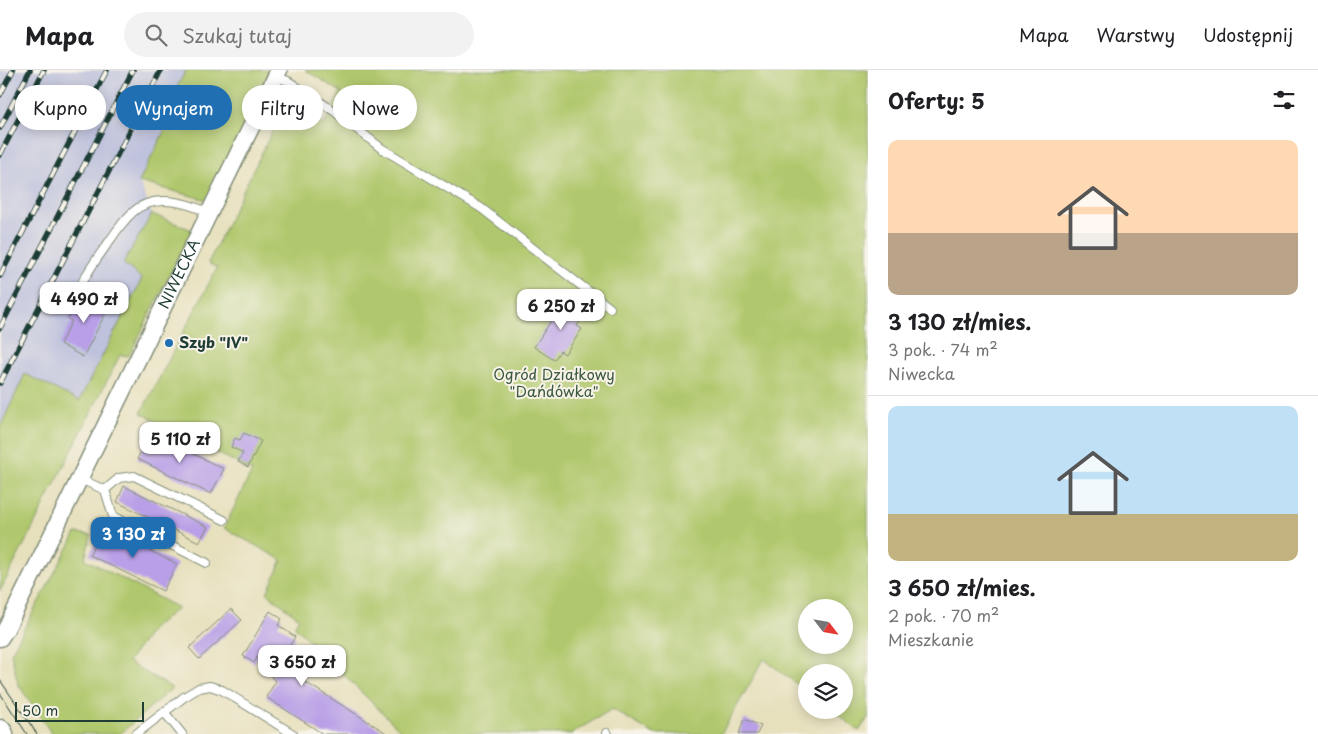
<!DOCTYPE html>
<html lang="pl">
<meta charset="utf-8">
<style>
body{margin:0;font-family:"Playpen Sans",sans-serif;background:#f2f2f2;color:#202124;height:100vh;display:flex;flex-direction:column;font-size:19px;white-space:nowrap}
*{box-sizing:border-box;margin:0}
p{font-size:16px;color:#757577}
.icon{flex:none;width:28px;height:28px;fill:none;stroke:currentColor;stroke-width:2;stroke-linecap:round;stroke-linejoin:round}
.map{position:relative;flex:1;overflow:hidden}
.details{display:flex;flex-direction:column;background:#fff;width:450px}
.details>*{flex:none}
.top-card{position:absolute;left:15px;top:15px;width:475px;height:45px;display:flex;gap:10px}
.needle{width:32px;rotate:121deg}
.buttons{position:absolute;left:798px;top:529px;display:grid;gap:10px}
.buttons a{display:grid;place-items:center;width:55px;height:55px;border-radius:50%;background:#fff;box-shadow:0 2px 12px #0003;font-size:25px}
.scale{position:absolute;left:15px;bottom:12px;width:129px;box-sizing:border-box;padding-left:5px;border:2px solid #1f3d34;border-top:0;font-size:14px;line-height:18px;white-space:nowrap;color:#1f3d34;-webkit-text-stroke:4px #f7f3e8;paint-order:stroke}
.price{position:absolute;translate:-50% -42px;padding:0 11px;border-radius:10px;background:#fff;color:#222;font-size:16px;line-height:32px;filter:drop-shadow(0 1px 2px #0008)}
.price::after{content:'';position:absolute;left:50%;top:30px;width:15px;height:11px;margin-left:-8px;background:inherit;clip-path:polygon(0 0,100% 0,50% 100%)}
.price.selected{background:#1f6fb2;color:#fff}
ul{padding:0;list-style:none}
li{display:grid;align-content:center;gap:10px;height:265px;padding:0 20px}
li+li{border-top:1px solid #e0e0e0}
li span{display:grid;place-items:center;height:155px;border-radius:10px;color:#555}
li>.icon{margin-inline-start:auto}
span .icon{width:90px;height:90px;fill:#fffc;stroke-width:1}
li b{font-size:21px}
h2{display:flex;justify-content:space-between;align-items:center;height:60px;padding:0 20px;font-size:21px}
.chip{padding:0 18px;border-radius:22px;background:#fff;box-shadow:0 2px 12px #0003;font-size:18px;line-height:45px}
.chip.selected{background:#1f6fb2;color:#fff}
header{display:flex;align-items:center;gap:30px;box-sizing:border-box;height:70px;padding:0 25px;background:#fff;border-bottom:1px solid #e0e0e0}
header strong{font-size:24px}
nav{display:flex;gap:28px;margin-inline-start:auto;font-size:18px}
.search{width:350px;height:45px;background:#f2f2f2;display:flex;align-items:center;gap:12px;box-sizing:border-box;padding:0 18px;border-radius:28px;color:#757577;font-size:19px}
main{display:flex;flex:1;min-height:0}
.map>svg:first-child{display:block}
</style>
<header>
<strong>Mapa</strong>
<div class="search"><svg class="icon" aria-label="search" viewBox="0 0 24 24"><circle cx="10" cy="10" r="6"/><path d="M15 15l6 6"/></svg>Szukaj tutaj</div>
<nav><a>Mapa</a><a>Warstwy</a><a>Udostępnij</a></nav>
</header>
<main>
<div class="map">
<svg width="868" height="664" viewBox="0 0 868 664">
<rect width="100%" height="100%" fill="#f7f3e8"/>
<filter id="ink" filterUnits="userSpaceOnUse"><feTurbulence type="fractalNoise" baseFrequency=".02" numOctaves="2"/><feDisplacementMap in="SourceGraphic" scale="10" xChannelSelector="R" yChannelSelector="G"/><feConvolveMatrix kernelMatrix="1 2 1 2 8 2 1 2 1" color-interpolation-filters="sRGB"/></filter>
<filter id="wash" filterUnits="userSpaceOnUse"><feTurbulence type="fractalNoise" baseFrequency=".0096" numOctaves="4" result="noise"/><feDisplacementMap in="SourceGraphic" scale="20" xChannelSelector="R" yChannelSelector="G"/><feGaussianBlur stdDeviation="1.12" result="paint"/><feColorMatrix in="noise" values="0 0 0 0 0 0 0 0 0 0 0 0 0 0 0 0 0 1.4 0 .05"/><feComposite in="paint" operator="in"/></filter>
<g filter="url(#wash)">
<rect width="100%" height="100%" fill="#e7e0bd"/>
<path fill="#bfc2dd" d="M0,0H186L170,31L176,37L139,111L152,144L123,193L142,209L79,332L25,304L0,357Z"/>
<path fill="#b0c86d" stroke="#688250" fill-rule="evenodd" d="M186,0H275L207,130L139,112L176,37L170,31Z
M305,0H868V648L859,661L832,640H844V602H806V621L764,589L721,664H654L612,639L571,664H404L294,556L299,548L267,523L282,490L224,458L252,401L141,343L217,198L208,193L286,33L324,55L341,22ZM806,538H844V575H806Z
M152,144L192,160L129,286L120,285L31,461L0,521V357L25,304L79,331L142,209L123,193Z
M76,463L91,465L85,489L178,538L153,558L128,592L172,618L120,664H52L18,614L11,583Z"/>
<g id="blocks">
<path fill="#b89fe7" d="M87,223L110,235L83,287L60,274L72,251L68,249L78,229L83,231Z
M564,231L585,244L577,256L582,259L565,284L560,281L554,290L534,277Z
M151,363L224,399L211,424L137,389Z
M244,363L261,371L248,397L238,392L243,383L231,377L235,368L240,370Z
M124,416L208,457L199,472L117,432Z
M103,458L177,494L163,521L89,485Z
M231,539L242,550L199,589L189,578Z
M270,541L282,549L278,555L295,567L278,595L388,664H323L266,627L276,611L271,607L277,598L258,586L254,593L243,586Z
M744,649L761,656L757,664H739Z"/>
</g>
</g>
<g filter="url(#ink)">
<use href="#blocks" fill-opacity="0" stroke="#838e78" stroke-width="1"/>
<g fill="none" stroke-linecap="round" stroke-linejoin="round">
<g stroke="#838e78" stroke-width="10">
<path id="lane" d="M276,7L288,11L334,41L381,78L481,138L610,238
M83,211C91,196 101,183 111,169C117,160 124,150 133,142C154,123 186,132 209,143
M80,409L105,420L113,446L207,493
M105,420L119,408L134,406L224,450
M165,643L182,664
M607,663L608,664
M136,664L184,627L199,618L210,616L222,620L293,664"/>
</g>
<g stroke="#838e78" stroke-width="19">
<g id="street">
<path id="s1" d="M0,568L6,559L279,0"/>
</g>
</g>
<g stroke="#838e78" stroke-width="25">
<path id="secondary" d="M0,661L2,664"/>
</g>
<use href="#lane" stroke="#fff" stroke-width="8"/>
<use href="#street" stroke="#fff" stroke-width="16"/>
<use href="#secondary" stroke="#fff" stroke-width="22"/>
<path stroke="#1f3d34" stroke-width="1" d="M0,610L37,664
M0,623L27,664"/>
<g stroke="#1f3d34" stroke-width="5.5">
<path id="rail" d="M0,25L13,0
M0,58L30,0
M0,85L44,0
M0,206L107,0
M0,258L133,0
M0,313L161,0"/>
</g>
<use href="#rail" stroke="#f7f3e8" stroke-width="4" stroke-dasharray="11" stroke-linecap="butt"/>
</g>
</g>
<circle fill="#1f6fb2" stroke="#f7f3e8" stroke-width="2" cx="169" cy="273" r="5"/>
<g text-anchor="middle" stroke-width="4" stroke-linejoin="round" paint-order="stroke">
<g font-size="15" fill="#1f3d34" stroke="#f7f3e8">
<text dy="5" stroke="none"><textPath href="#s1" startOffset="406">NIWECKA</textPath></text>
</g>
<g font-size="15" font-weight="bold" fill="#1f3d34" stroke="#f7f3e8" text-anchor="start">
<text x="179" y="278">Szyb "IV"</text>
</g>
<g font-size="15" fill="#3c593f" stroke="#f7f3e8">
<text x="554" y="310">Ogród Działkowy<tspan x="554" dy="17">"Dańdówka"</tspan></text>
</g>
</g>
</svg>
<div class="buttons">
<a><svg class="needle" viewBox="-14 -14 28 28"><path d="M0-13l5 13h-10z" fill="#e53935"/><path d="M0 13l5-13h-10z" fill="#757577"/></svg></a>
<a><svg class="icon" aria-label="layers" viewBox="0 0 24 24"><path d="M12 4l9 5-9 5-9-5zM3 14l9 5 9-5"/></svg></a>
</div>
<div class="scale">50 m</div>
<b class="price" style="left:84px;top:254px">4 490 zł</b>
<b class="price" style="left:561px;top:261px">6 250 zł</b>
<b class="price" style="left:180px;top:394px">5 110 zł</b>
<b class="price selected" style="left:133px;top:489px">3 130 zł</b>
<b class="price" style="left:302px;top:617px">3 650 zł</b>
<div class="top-card">
<a class="chip">Kupno</a>
<a class="chip selected">Wynajem</a>
<a class="chip">Filtry</a>
<a class="chip">Nowe</a>
</div>
</div>
<section class="details">
<h2>Oferty: 5<svg class="icon" aria-label="filters" viewBox="0 0 24 24"><path d="M4 7h16M4 17h16"/><circle cx="9" cy="7" r="2"/><circle cx="15" cy="17" r="2"/></svg></h2>
<ul>
<li><span style="background:linear-gradient(#ffd9b3 60%,#b9a48a 0)"><svg class="icon" aria-label="home" viewBox="0 0 24 24"><path d="M3 11l9-7 9 7M6 9v11h12V9"/></svg></span><div><b>3 130 zł/mies.</b><p>3 pok. · 74 m²</p><p>Niwecka</p></div></li>
<li><span style="background:linear-gradient(#bfe0f5 70%,#c2b280 0)"><svg class="icon" aria-label="home" viewBox="0 0 24 24"><path d="M3 11l9-7 9 7M6 9v11h12V9"/></svg></span><div><b>3 650 zł/mies.</b><p>2 pok. · 70 m²</p><p>Mieszkanie</p></div></li>
</ul>
</section>
</main>
